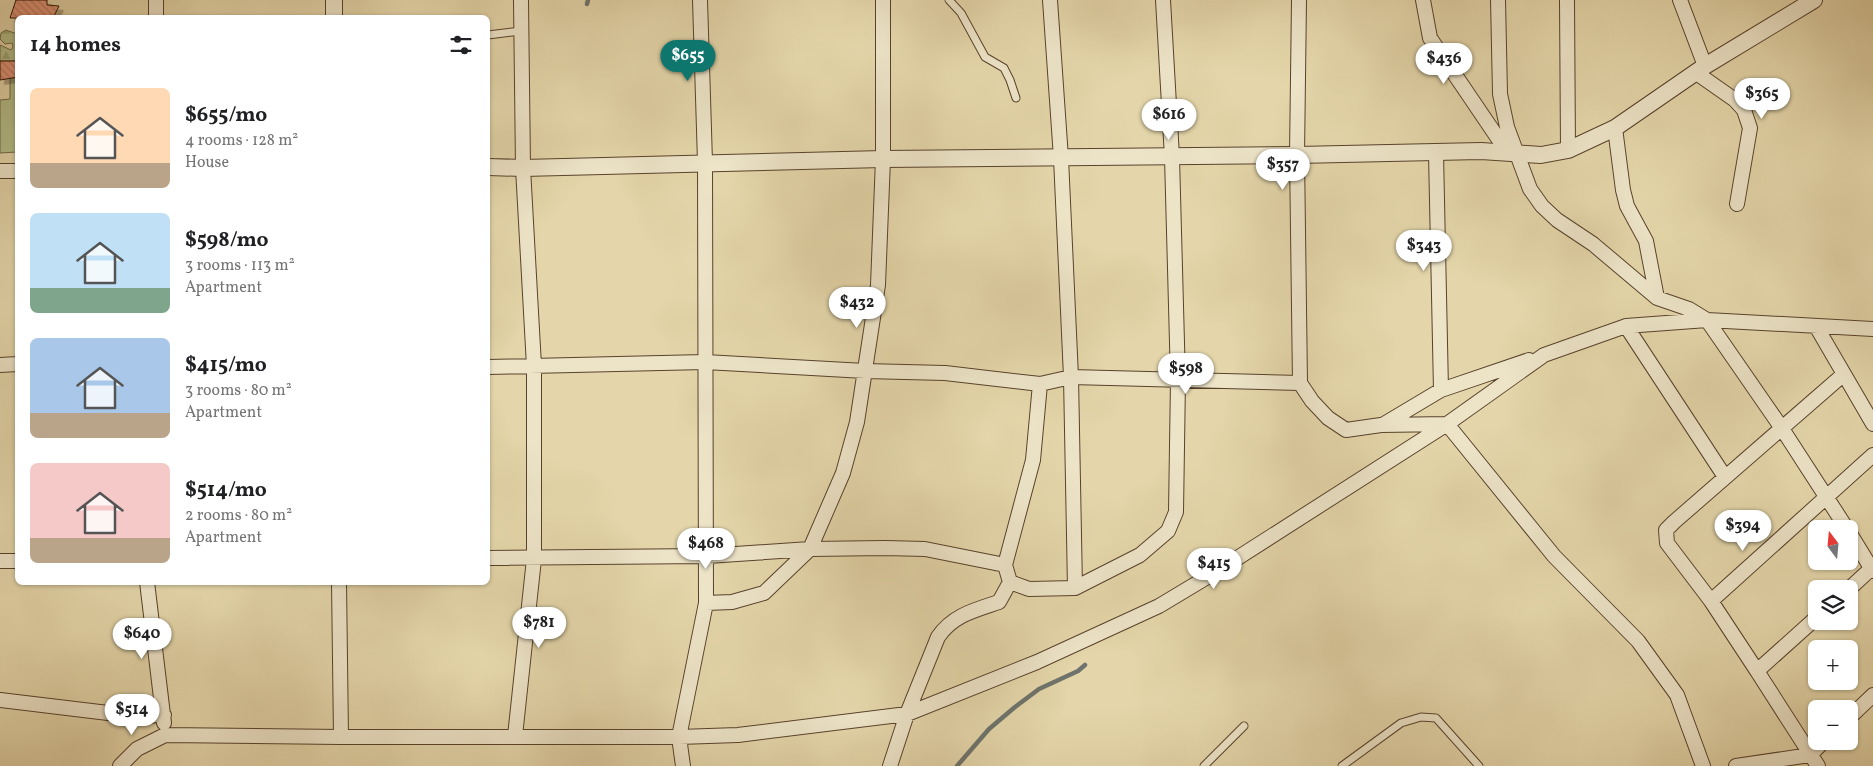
<!DOCTYPE html>
<meta charset="utf-8">
<style>
body{margin:0;font-family:Vollkorn,serif;background:#f2f2f2;color:#202124;height:100vh;display:flex;flex-direction:column;font-size:19px;white-space:nowrap}
*{box-sizing:border-box;margin:0}
p{font-size:16px;color:#757577}
.icon{flex:none;width:28px;height:28px;fill:none;stroke:currentColor;stroke-width:2;stroke-linecap:round;stroke-linejoin:round}
.map{position:relative;flex:1;overflow:hidden}
.details{position:absolute;left:15px;top:15px;width:475px;height:570px;display:flex;flex-direction:column;background:#fff;border-radius:8px;box-shadow:0 1px 4px #0004}
.details>*{flex:none}
.needle{width:32px;rotate:344deg}
.fabs{position:absolute;left:1808px;top:520px;display:grid;gap:10px}
.fabs a{display:grid;place-items:center;width:50px;height:50px;border-radius:8px;background:#fff;box-shadow:0 1px 4px #0004;font-size:25px}
.price{position:absolute;translate:-50% -42px;padding:0 11px;border-radius:18px;background:#fff;color:#222;font-size:16px;line-height:32px;filter:drop-shadow(0 1px 2px #0008)}
.price::after{content:'';position:absolute;left:50%;top:30px;width:15px;height:11px;margin-left:-8px;background:inherit;clip-path:polygon(0 0,100% 0,50% 100%)}
.price.selected{background:#0f766e;color:#fff}
ul{padding:0;list-style:none}
li{display:flex;align-items:center;gap:15px;height:125px;padding:0 15px}
li span{display:grid;place-items:center;flex:none;width:140px;height:100px;border-radius:8px;color:#555}
li>.icon{margin-inline-start:auto}
span .icon{width:60px;height:60px;fill:#fffc;stroke-width:1}
li b{font-size:21px}
h2{display:flex;justify-content:space-between;align-items:center;height:60px;padding:0 15px;font-size:21px}
.map>svg:first-child{display:block}
</style>
<div class="map">
<svg width="1873" height="766" viewBox="0 0 1873 766">
<defs>
<pattern id="forest-firs" width="22" height="20" patternUnits="userSpaceOnUse" patternTransform="scale(1.25)"><rect width="22" height="20" fill="#b3be8a"/><path d="M5 1l3.5 6h-7zM16 11l3.5 6h-7z" fill="#9aa275"/></pattern>
<pattern id="building-back-hatch" width="6" height="6" patternUnits="userSpaceOnUse" patternTransform="scale(1.25)"><rect width="6" height="6" fill="#e09378"/><path d="M-1 5l2 2M0 0l6 6M5-1l2 2" fill="none" stroke="#b67760"/></pattern>
<filter id="shadow"><feDropShadow dx="4.5" dy="4.5" stdDeviation="0" flood-color="#0004"/></filter>
</defs>
<rect width="100%" height="100%" fill="#e4d6aa"/>
<filter id="stains"><feTurbulence type="fractalNoise" baseFrequency=".004" numOctaves="4"/><feColorMatrix values="0 0 0 0 .2 0 0 0 0 .09 0 0 0 0 .02 0 0 0 .5 -.17"/></filter>
<radialGradient id="worn" r=".72"><stop offset=".6" stop-color="#630" stop-opacity="0"/><stop offset="1" stop-color="#630" stop-opacity=".3"/></radialGradient>
<path fill="#b3be8a" stroke="#6e6846" d="M17,77V152L0,153V100L10,99V78Z"/>
<path fill="url(#forest-firs)" stroke="#6e6846" d="M6,30L17,34V55L15,61H0V45L11,50L13,47L12,43L5,44L0,39L1,33Z"/>
<g fill="none" stroke-linecap="round" stroke-linejoin="round">
<path stroke="#6e746d" stroke-width="4.5" d="M587,4L588,0
M957,766L989,729L1015,707L1039,689L1078,671L1085,665"/>
</g>
<path fill="url(#building-back-hatch)" stroke="#291102" filter="url(#shadow)" d="M16,0H47V5L59,6L53,18H10Z
M0,61H18V77L0,80Z"/>
<g fill="none" stroke-linecap="round" stroke-linejoin="round">
<g stroke="#58422c" stroke-width="9">
<path id="service" d="M949,0L961,13L985,57L1004,68L1010,80L1016,98
M488,35L521,31
M1204,766L1244,726
M1342,766L1401,723L1421,717L1436,718L1479,766"/>
</g>
<g stroke="#58422c" stroke-width="16">
<path id="minor" d="M156,0V18
M1050,0L1061,158L1071,377L1075,588
M1299,0L1297,155L1300,383L1312,401L1328,418L1346,430L1381,425L1447,424L1554,556L1638,641L1677,695L1703,766
M1423,0L1430,38L1508,153
M1498,0L1500,94L1507,127L1530,189L1542,206L1557,220L1593,244L1657,298
M1567,0L1568,150
M1680,0L1705,66
M1695,72L1735,100L1744,110L1750,128L1737,204
M1615,128L1623,190L1627,206L1646,241L1657,298L1689,309L1707,320L1873,329
M1436,153L1441,390
M0,171H18
M1626,326L1725,477
M1816,326L1873,424
M0,365L18,364
M488,367L705,362L865,371L945,373L1040,384L1071,377L1300,383
M1384,424L1441,390L1529,360
M1849,532L1873,571
M488,558L707,556L810,549L885,548L925,549L1005,565L1033,460L1040,384
M0,561H18
M1005,565L1010,582L1029,589L1075,588L1140,555L1168,531L1176,512L1178,380L1172,157L1163,0
M147,582L164,723
M339,582L341,737
M1849,589L1873,567
M1711,601L1667,543L1666,530L1674,522L1844,374
M706,603L732,602L764,593L810,549L843,473L857,422L878,285L883,159V0
M1816,618L1757,671L1818,766
M1757,671L1711,601L1873,455
M0,700L133,716L164,715
M1849,718L1873,695
M515,736L534,559V366L523,168L521,0
M120,766L137,749L165,735L341,737H679L738,735L907,714L1037,662L1159,606L1214,573L1447,424L1544,355L1626,326L1707,320L1781,427L1847,529
M683,766L679,737L706,603L705,162L700,0
M890,766L907,714L938,637C953,615 975,610 999,602L1010,582
M1736,766L1810,755L1824,741"/>
</g>
<g stroke="#58422c" stroke-width="18">
<path id="tertiary" d="M334,18V0
M488,167L523,168L883,159L1297,155L1481,151L1541,155L1568,150L1615,128L1705,66L1814,0"/>
</g>
<use href="#service" stroke="#ede4c8" stroke-width="7"/>
<use href="#minor" stroke="#ede4c8" stroke-width="14"/>
<use href="#tertiary" stroke="#ede4c8" stroke-width="16"/>
</g>
<rect width="100%" height="100%" filter="url(#stains)"/>
<rect width="100%" height="100%" fill="url(#worn)"/>
</svg>
<div class="fabs">
<a><svg class="needle" viewBox="-14 -14 28 28"><path d="M0-13l5 13h-10z" fill="#e53935"/><path d="M0 13l5-13h-10z" fill="#757577"/></svg></a>
<a><svg class="icon" aria-label="layers" viewBox="0 0 24 24"><path d="M12 4l9 5-9 5-9-5zM3 14l9 5 9-5"/></svg></a>
<a>+</a>
<a>−</a>
</div>
<b class="price selected" style="left:688px;top:82px">$655</b>
<b class="price" style="left:1444px;top:85px">$436</b>
<b class="price" style="left:1762px;top:120px">$365</b>
<b class="price" style="left:1169px;top:141px">$616</b>
<b class="price" style="left:1283px;top:191px">$357</b>
<b class="price" style="left:1424px;top:272px">$343</b>
<b class="price" style="left:857px;top:329px">$432</b>
<b class="price" style="left:1186px;top:395px">$598</b>
<b class="price" style="left:1743px;top:552px">$394</b>
<b class="price" style="left:706px;top:570px">$468</b>
<b class="price" style="left:1214px;top:590px">$415</b>
<b class="price" style="left:539px;top:649px">$781</b>
<b class="price" style="left:142px;top:660px">$640</b>
<b class="price" style="left:132px;top:736px">$514</b>
<section class="details">
<h2>14 homes<svg class="icon" aria-label="filters" viewBox="0 0 24 24"><path d="M4 7h16M4 17h16"/><circle cx="9" cy="7" r="2"/><circle cx="15" cy="17" r="2"/></svg></h2>
<ul>
<li><span style="background:linear-gradient(#ffd9b3 75%,#b9a48a 0)"><svg class="icon" aria-label="home" viewBox="0 0 24 24"><path d="M3 11l9-7 9 7M6 9v11h12V9"/></svg></span><div><b>$655/mo</b><p>4 rooms · 128 m²</p><p>House</p></div></li>
<li><span style="background:linear-gradient(#bfe0f5 75%,#7fa58c 0)"><svg class="icon" aria-label="home" viewBox="0 0 24 24"><path d="M3 11l9-7 9 7M6 9v11h12V9"/></svg></span><div><b>$598/mo</b><p>3 rooms · 113 m²</p><p>Apartment</p></div></li>
<li><span style="background:linear-gradient(#a9c7e8 75%,#b9a48a 0)"><svg class="icon" aria-label="home" viewBox="0 0 24 24"><path d="M3 11l9-7 9 7M6 9v11h12V9"/></svg></span><div><b>$415/mo</b><p>3 rooms · 80 m²</p><p>Apartment</p></div></li>
<li><span style="background:linear-gradient(#f6c9c9 75%,#b9a48a 0)"><svg class="icon" aria-label="home" viewBox="0 0 24 24"><path d="M3 11l9-7 9 7M6 9v11h12V9"/></svg></span><div><b>$514/mo</b><p>2 rooms · 80 m²</p><p>Apartment</p></div></li>
</ul>
</section>
</div>
